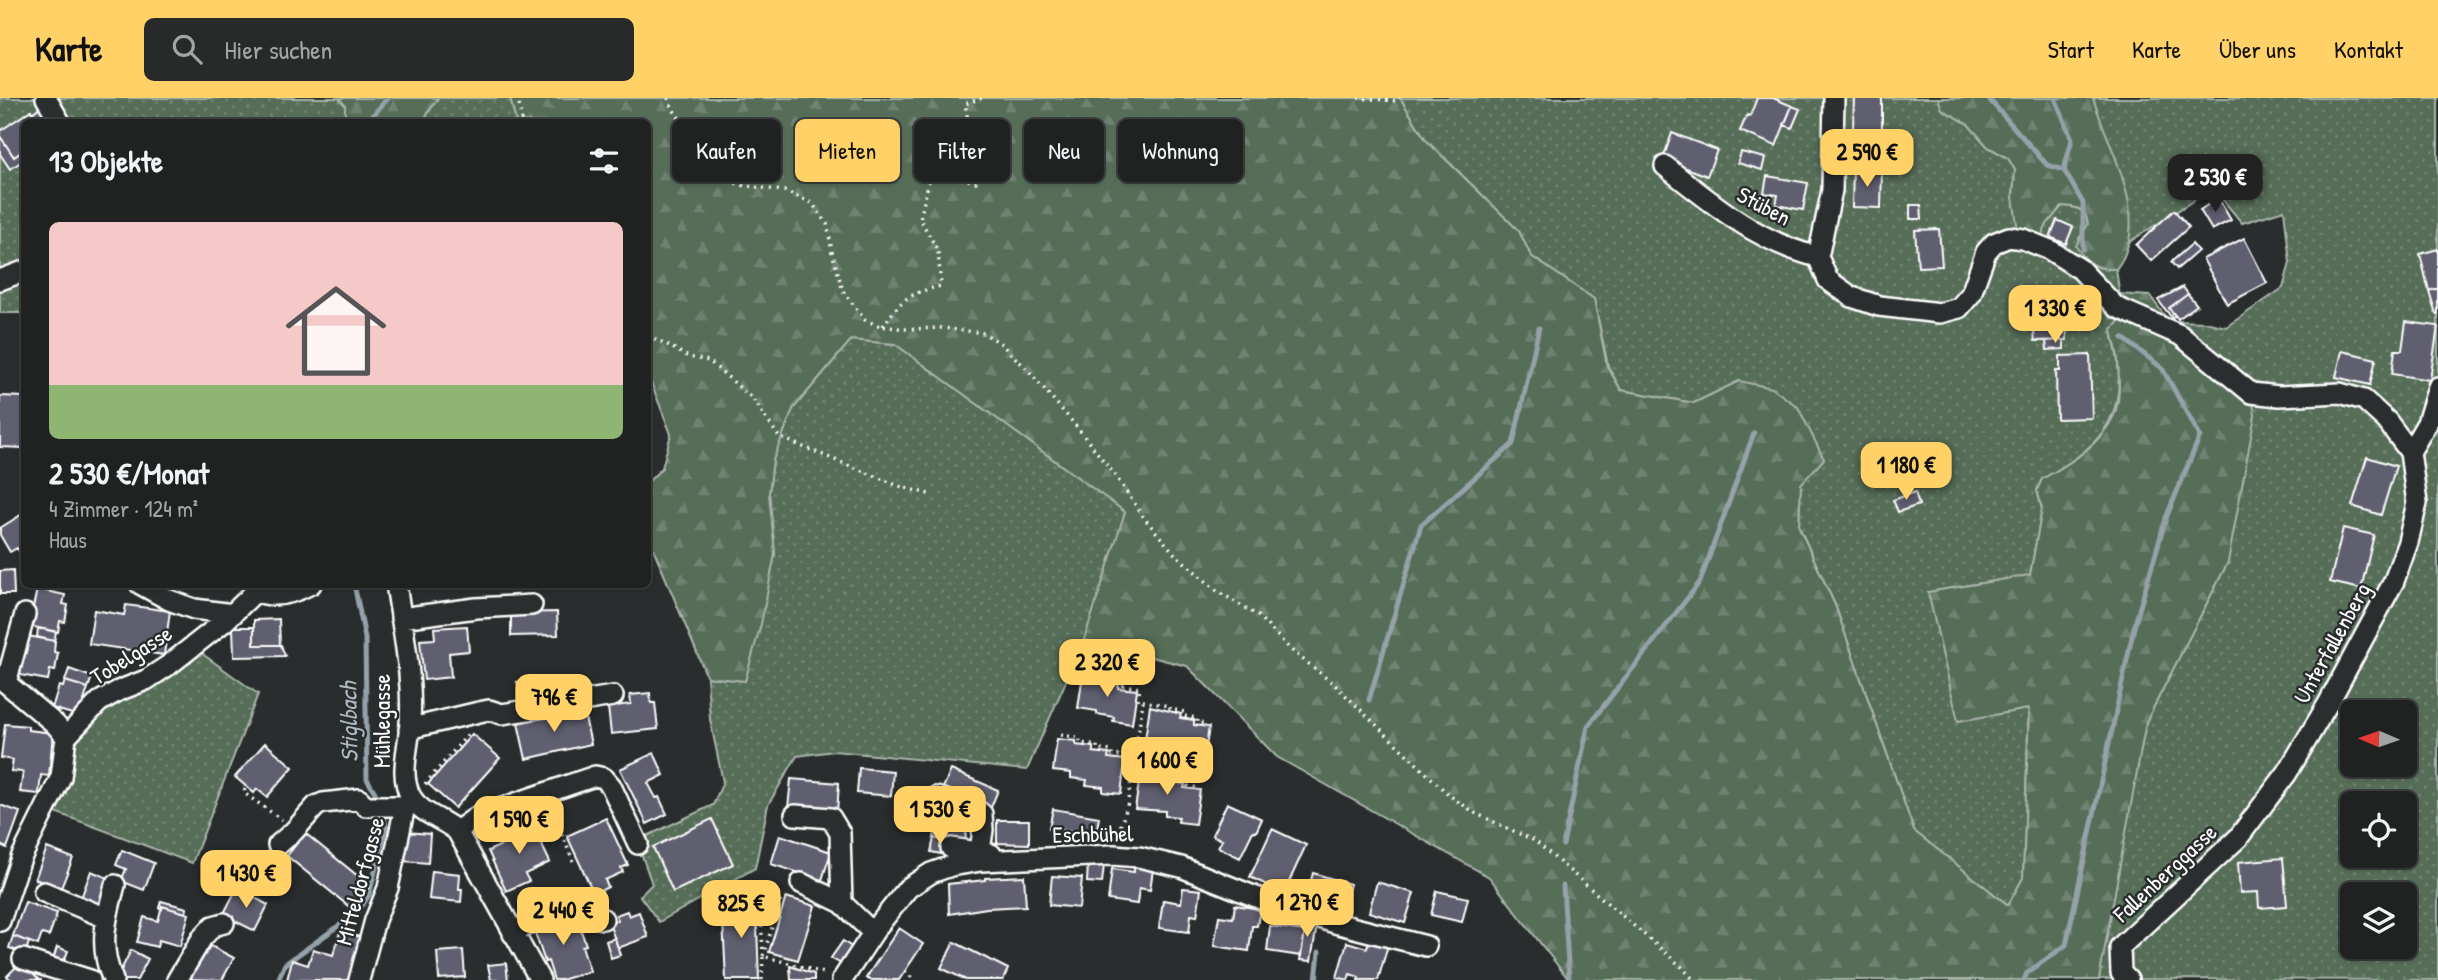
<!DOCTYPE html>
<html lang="de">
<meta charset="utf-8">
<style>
body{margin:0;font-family:"Patrick Hand",sans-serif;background:#282a2a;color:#f1f3f6;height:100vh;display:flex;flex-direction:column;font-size:26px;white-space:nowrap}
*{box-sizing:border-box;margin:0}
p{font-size:23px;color:#a2a4a5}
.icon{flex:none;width:38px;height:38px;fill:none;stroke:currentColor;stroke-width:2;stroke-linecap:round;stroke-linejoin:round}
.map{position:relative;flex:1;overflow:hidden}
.drawer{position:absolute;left:21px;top:21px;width:630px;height:469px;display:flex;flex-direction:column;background:#202222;border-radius:10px;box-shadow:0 2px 5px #0004,0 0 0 2px #3d3f40}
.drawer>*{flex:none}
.top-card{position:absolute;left:672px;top:21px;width:665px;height:63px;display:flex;gap:14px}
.needle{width:46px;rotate:272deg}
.fabs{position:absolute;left:2340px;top:602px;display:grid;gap:14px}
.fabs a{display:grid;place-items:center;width:77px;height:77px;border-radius:10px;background:#202222;box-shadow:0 2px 5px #0004,0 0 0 2px #3d3f40;font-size:35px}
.price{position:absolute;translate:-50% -60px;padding:0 16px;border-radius:14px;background:#ffd166;color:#111;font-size:23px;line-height:46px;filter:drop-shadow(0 2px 4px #0008)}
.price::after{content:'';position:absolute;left:50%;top:42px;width:21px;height:16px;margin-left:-10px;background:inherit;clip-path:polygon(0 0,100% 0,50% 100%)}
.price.on{background:#222;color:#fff}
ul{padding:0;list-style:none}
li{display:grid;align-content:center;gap:14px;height:371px;padding:0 28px}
li span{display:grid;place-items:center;height:217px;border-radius:10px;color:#555}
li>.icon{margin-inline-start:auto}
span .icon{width:126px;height:126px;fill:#fffc;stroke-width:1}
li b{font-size:30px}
h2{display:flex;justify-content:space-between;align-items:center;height:84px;padding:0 28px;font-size:30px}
.chip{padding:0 24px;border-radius:10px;background:#202222;box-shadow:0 2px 5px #0004,0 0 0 2px #3d3f40;font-size:24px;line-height:63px}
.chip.on{background:#ffd166;color:#111}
header{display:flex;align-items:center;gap:42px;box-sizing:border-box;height:98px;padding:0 35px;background:#ffd166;color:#111}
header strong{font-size:33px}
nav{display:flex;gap:38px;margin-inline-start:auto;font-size:24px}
.search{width:490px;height:63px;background:#282a2a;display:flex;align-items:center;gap:18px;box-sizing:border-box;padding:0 24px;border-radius:10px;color:#a2a4a5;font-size:26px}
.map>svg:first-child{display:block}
</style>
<header>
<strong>Karte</strong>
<div class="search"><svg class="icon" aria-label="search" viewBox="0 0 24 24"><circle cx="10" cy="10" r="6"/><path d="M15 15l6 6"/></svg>Hier suchen</div>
<nav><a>Start</a><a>Karte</a><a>Über uns</a><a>Kontakt</a></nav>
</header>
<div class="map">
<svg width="2438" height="882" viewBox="0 0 2438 882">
<defs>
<pattern id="grass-dots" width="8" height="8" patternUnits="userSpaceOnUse" patternTransform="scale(1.75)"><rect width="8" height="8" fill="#566d59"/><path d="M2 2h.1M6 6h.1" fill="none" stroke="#6f8372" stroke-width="1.8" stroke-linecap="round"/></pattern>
<pattern id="forest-firs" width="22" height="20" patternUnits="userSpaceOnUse" patternTransform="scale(1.75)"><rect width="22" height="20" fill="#566d59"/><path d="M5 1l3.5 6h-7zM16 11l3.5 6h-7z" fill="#6f8372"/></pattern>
</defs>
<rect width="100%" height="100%" fill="#2a2d2e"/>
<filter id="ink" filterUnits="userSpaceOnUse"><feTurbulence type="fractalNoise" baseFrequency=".0143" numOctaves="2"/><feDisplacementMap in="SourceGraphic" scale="14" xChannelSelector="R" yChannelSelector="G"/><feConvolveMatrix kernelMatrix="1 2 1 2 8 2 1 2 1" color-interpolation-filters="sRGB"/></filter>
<g filter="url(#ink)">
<path fill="url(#grass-dots)" stroke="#aab6ac" stroke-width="2" fill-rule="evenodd" d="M0,0H339L345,7V21L340,24H24V215H0Z
M438,0H510L516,24H422Z
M1400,0H1938L1942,11L1968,26L1988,49L2008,60L2015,72L2013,99L2047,126L2062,108C2085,109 2097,121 2079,140C2081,163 2092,172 2116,171L2123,219L2113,239C2132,312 2106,347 2042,381L2037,392L2042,411L2030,477L1928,494L2029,611L2023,780L2008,807L1914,733L1835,507L1799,429L1801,386L1807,331L1798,310L1739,283L1694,305L1621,292L1608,268L1594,201L1531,158L1519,133L1426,42Z
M2093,0H2438V882L2097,881L2146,624L2228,464L2206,248L2178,223L2205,224L2226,229L2283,190L2290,165L2284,112L2242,125L2213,90L2129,144L2130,116ZM2352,614H2404V667H2352ZM2352,705H2404V758H2352ZM2352,796H2404V849H2352Z
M851,242L895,246L1126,414L1084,542L1027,672L834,653L797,658L768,707L755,770L659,824L640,798L652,786L640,752L643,740L713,707L723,684L710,621L707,579L745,583L775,456L769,395L773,362L793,311Z
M197,552L258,596L192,765L52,713L75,640L91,619Z"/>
<path fill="url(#forest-firs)" stroke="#aab6ac" stroke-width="2" d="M339,0H438L422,24H340L345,21V7Z
M510,0H1400L1426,42L1519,133L1531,158L1594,201L1607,268L1621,292L1694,305L1739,283L1772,290L1798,309L1824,361L1801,386L1799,429L1835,507L1914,733L2008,807L2023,780L2029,611L1958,623L1928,494L2030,477L2042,411L2037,392L2042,381C2069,366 2101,347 2114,317C2121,301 2119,280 2118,263C2118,252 2113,242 2112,231L2123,219L2119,196L2150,198L2168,222L2178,223L2250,283L2255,317L2228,464L2146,624L2099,882H1569L1489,779L1277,659L1187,568L1084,542L1125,414L895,246L851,242L793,311L773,362L769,395L775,456L761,526L745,583L707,579L648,438V384L662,370L671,336L648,277V24H516Z
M1938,0H2093C2108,50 2154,123 2116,171C2098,172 2085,164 2076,148L2088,126C2086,110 2077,109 2062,108L2047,126L2040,142L2018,133L2013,99L2015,72L2008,60L1988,49L1968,26L1942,11Z"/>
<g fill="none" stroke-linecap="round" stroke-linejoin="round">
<path stroke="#95a2aa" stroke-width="5" d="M1988,0L2047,67L2064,72L2083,105V151
M2055,0L2072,41L2064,72
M367,24L388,0
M354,486L365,540L367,681L380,703
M1369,602L1421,427L1513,346L1539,230
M1563,747L1588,628L1700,484L1754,335
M1563,788L1569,882
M278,882L285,866L358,814L369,797L386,730L383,712
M1316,882L1319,854
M2024,882L2027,875L2066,847L2134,529L2166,420L2200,338L2162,270L2123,240"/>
</g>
<path fill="#615e70" stroke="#fff" stroke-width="2" d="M1757,0H1773L1792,8L1776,48L1740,33L1747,17L1750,18Z
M1854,0H1882V32L1853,31Z
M1792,8L1800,11L1792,30L1784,27Z
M40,9L49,23L24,24V52L14,59L0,38V33L31,12L32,15Z
M1672,35L1717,52L1707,78L1663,61Z
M1853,35H1871L1870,72L1853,71Z
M0,38L14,59L20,55L24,62L10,71L0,56Z
M1741,54L1765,60L1762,72L1738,65Z
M1853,71L1882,72L1881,110L1852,109Z
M1767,78L1808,85L1803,112L1776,107L1778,97L1764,95Z
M2218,100L2231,122L2212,132L2200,112Z
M1910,107H1921L1922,121H1910Z
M2174,112L2189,129L2151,163L2136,147Z
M2057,122L2073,129L2066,146L2050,139Z
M1939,131L1942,168L1918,169L1915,132Z
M2244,140L2267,185L2227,206L2203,161Z
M2192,146L2198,153L2177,171L2171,164Z
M2438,151V190L2429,193L2420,156Z
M2183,189L2188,196L2169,210L2175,218L2172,220L2158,202Z
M2438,190V216H2436L2429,193Z
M2064,196L2067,242L2035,243L2030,198Z
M2188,196L2197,207L2178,221L2169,210Z
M2406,224L2438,228L2430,282L2392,276L2395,252H2402Z
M2064,242V251L2047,252L2046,243Z
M2342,253L2376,261L2370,287L2336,279Z
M2090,257L2092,320L2057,321L2056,273H2060V258Z
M0,298L24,299V350L0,349Z
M2367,359L2396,368L2381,417L2352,408Z
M1915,394L1919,407L1898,414L1893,402Z
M24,415V453L21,456L17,450L10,454L0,437V430Z
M2343,430L2374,437L2361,491L2330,484Z
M13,472L14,496H0V473Z
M37,491L65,497L63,506L68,507L65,524L60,523L58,534L29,528Z
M126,507L170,513L164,557L89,546L94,512L124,517Z
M557,514L558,537L511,538V515Z
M279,521L280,547H254V522Z
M467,528L469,553L449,555L451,579L424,582L420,542L435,541L434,530Z
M233,529H254V547H281L285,558L234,559Z
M38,530L56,534L54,543L37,539Z
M28,538L55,543L54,554L58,555L55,573L50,572L48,582L20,577Z
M69,571L92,579L88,590L65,583Z
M1083,576L1102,578V582L1119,584L1118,590L1137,592L1132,626L1113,623L1114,619L1097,616V613L1078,610Z
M526,582L535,600L526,602L517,584Z
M65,583L88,590L79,618L52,610L59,588L63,589Z
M650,595L651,605H655L658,631L611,636L608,609L631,606L630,597Z
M1150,608L1181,616L1180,620L1194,622V627L1209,629L1204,662L1187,660V656L1174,654L1175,650L1160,648L1161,644L1145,641Z
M583,611L591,646L526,661L518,625Z
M5,626L28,628V632L53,635L49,678L41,677L39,696L20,694L23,674L11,673L13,662L1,660Z
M472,636L500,660L455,710L428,686Z
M1057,641L1076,643V647L1093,649V654L1109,656L1108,660L1125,662L1121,696L1103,694V689L1086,687L1087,682L1071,680V675L1053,673Z
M265,645L293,669L267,699L257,691L254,695L235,679Z
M654,655L664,677L648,685L656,700L659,699L667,716L647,726L620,671Z
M859,670L893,673L891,698L857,695Z
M1141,671L1157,674V678L1172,680L1171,684L1185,686L1184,690L1200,692L1195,726L1178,724L1179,719L1165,718V713L1135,711Z
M951,672L998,692L990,712L942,692Z
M791,681L839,685L837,715L788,710Z
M1227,705L1262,721L1256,734L1253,733L1240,760L1218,749L1222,742L1212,737Z
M0,707L20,714L7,750L0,747Z
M1053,711L1099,719L1096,738L1049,730Z
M505,716L509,725L481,738L477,729Z
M938,719L968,726L964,747L934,740Z
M606,720L628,767L621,770L623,774L605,782L608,789L594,796L567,738Z
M712,721L733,766L673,794L653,749Z
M997,722H1029V746L997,745Z
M531,724L550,764L525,776L529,783L506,793L488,753L506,745L503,737Z
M1272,731L1306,747L1284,795L1250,779Z
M406,734L430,736L428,765L404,763Z
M305,735L370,788L352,811L287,758Z
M780,737L831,754L822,782L771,766Z
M934,740L949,743L946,757L931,754Z
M47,750L73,760L61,790L35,781Z
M122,752L154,765L144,792L121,783L126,771L116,767Z
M2283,760L2287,808L2259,810L2258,794L2240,795L2238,764Z
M1088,765L1104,767L1102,785L1087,784Z
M1134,768L1153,771L1150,792L1139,790L1137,806L1108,802L1112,771L1134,774Z
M91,773L113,782L102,811L80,803Z
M432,773L460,776L459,791H462L461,804L429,801Z
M1313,775L1350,786L1342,815L1305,804Z
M1024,778L1026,808L987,810L949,816L948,786L985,782V780Z
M1052,778L1082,780L1079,810L1049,807Z
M1377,784L1414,795L1405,825L1369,814Z
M237,790L268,807L255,833L223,817Z
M1183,790L1201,792L1197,818L1191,817L1189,834L1159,830L1163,802L1181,805Z
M1437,793L1468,800L1462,824L1431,817Z
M786,799L815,808L798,862L769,854Z
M756,801L759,882H726L722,802Z
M161,803L187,810L186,815L162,808V811L159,810Z
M25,804L57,815L49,838L42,836L38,847L13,838Z
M1235,807L1260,811L1257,828H1252L1249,853L1214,848L1219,818L1233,820Z
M162,808L189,816L180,848L159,842L157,849L137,844L144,819L158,823Z
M627,813L629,818L639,814L648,839L618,850L609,825L618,822L616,817Z
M575,815L586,847L582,848L590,873L561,882H554L548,863L545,864L533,829Z
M1298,820L1317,827L1311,863L1300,862L1305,833L1296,831Z
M1270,828L1305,833L1301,858L1267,853Z
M899,830L923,846L899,882H870L866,880Z
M340,834L364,840L355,882H287L292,862L308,867L313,851L333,857Z
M13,838L29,844L25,856L9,850Z
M615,840L620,857L611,860L606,843Z
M1369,842L1388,847L1378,882H1358L1359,879L1350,876L1348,882L1337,879L1347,844L1367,850Z
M843,843L853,850L841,866L831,860Z
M954,844L1008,871L1003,882H966L941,870Z
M205,845L234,860L222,882L186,881Z
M57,849L68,853L62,868L52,865Z
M131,852L148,861L137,882H125L118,878Z
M463,852L465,879L439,881L437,854Z
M21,864L39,882H42H11L7,878Z
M506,865L508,882H491L488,867Z
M790,868L814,876V882H791Z"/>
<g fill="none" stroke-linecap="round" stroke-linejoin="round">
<g stroke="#fff" stroke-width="24">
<path id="minor" d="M46,0L60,24
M1665,68C1711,105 1759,145 1818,159
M1818,159L1828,182L1852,199L1879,208L1940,215L1959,210L1971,196L1986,154L1994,145L2009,139L2023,141L2050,152L2080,171L2116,209L2180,237L2251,295L2279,298L2340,295L2364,302L2387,323L2410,354L2417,405L2408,444L2394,483L2329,604L2287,675L2238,740L2120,849L2121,875L2128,882
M1818,159L1832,92L1834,0
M0,182L24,173
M2410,354L2427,325L2438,289
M140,486L169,502L194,511L233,516
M396,486C403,534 415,587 409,636C407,656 400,679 411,699C421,716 443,721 457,733L540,882
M256,493C274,502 294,495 311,486
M401,520L476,510L532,507
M0,580L55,626L66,639
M6,585L25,516
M409,632L416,629L479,614L489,612L502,616L613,598
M936,699L977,712L982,716L983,732L980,753
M795,717L831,720L840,735L842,805
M457,733L478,718L595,678L604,680L611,688L638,746
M278,747L294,733L316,708L323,705L359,701L366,708H405
M951,750L991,756
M801,785L842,805L873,835
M44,794L106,820
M0,823L21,760L61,679L66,639L99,604L118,593L146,582L169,567L225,523L256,493
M513,836C528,825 559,802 578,809C587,813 593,820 603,821
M23,861L90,882
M113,882C98,848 106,821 115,787
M177,882L202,840L213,828L224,825
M359,882L375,822L388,790L405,708L411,699
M842,882L877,829L908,790L931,775L951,768L981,763L1113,757L1139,759L1181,769L1261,801L1335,825L1426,848"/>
</g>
<path stroke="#fff" stroke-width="3.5" stroke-dasharray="2 5" stroke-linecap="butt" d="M518,0L522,24
M668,0L673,11L721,81L741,87L784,93L812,105L827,126L832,154L843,193L865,222L880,228L906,231L942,230L984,235L1000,245L1026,270L1076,328L1115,377L1145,421L1174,455L1216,492L1258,518L1290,551L1335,587L1449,697L1475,715L1535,743L1682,869L1694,882
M1358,0L1397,3L1399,0
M883,228C903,200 907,196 941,188L938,153L920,121L931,74L976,84L981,65L971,39L965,6L982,0
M648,238L666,246L688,259L709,263L752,300L779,339L899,388L932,397
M1084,573L1106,576L1105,580L1124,583L1123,587L1140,590L1138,602L1169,608L1170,611L1184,614V618L1197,620V625L1207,626
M1061,637L1080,640V645L1097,647V651L1112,653V657L1130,659V666L1134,667L1162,671V675L1176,677V682L1188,683V688L1199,690
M425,686L468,636
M245,691L244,695L282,722
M551,710L573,763
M1116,741L1127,709L1143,603
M760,800L763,856
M763,858L782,798
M905,873L914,882
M762,882L763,858L827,876
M962,882L963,880"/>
<use href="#minor" stroke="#2a2d2e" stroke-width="19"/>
</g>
</g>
<g text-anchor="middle" stroke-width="5" stroke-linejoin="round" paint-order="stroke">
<g font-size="23" fill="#fff" stroke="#2a2d2e">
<text transform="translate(1764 108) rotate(28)" y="8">Stüben</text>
<text transform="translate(2332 545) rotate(-61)" y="8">Unterfallenberg</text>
<text transform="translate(131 557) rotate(-32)" y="8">Tobelgasse</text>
<text transform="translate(382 623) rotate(-90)" y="8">Mühlegasse</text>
<text transform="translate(1093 736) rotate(-1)" y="8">Eschbühel</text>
<text transform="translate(2165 775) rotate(-43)" y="8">Fallenberggasse</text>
<text transform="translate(360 783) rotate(-75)" y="8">Mitteldorfgasse</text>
</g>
<g font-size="24" font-style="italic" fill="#afb9c0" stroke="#2a2d2e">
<text transform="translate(349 624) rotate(-91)" y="8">Stiglbach</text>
</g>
</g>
</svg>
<div class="fabs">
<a><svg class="needle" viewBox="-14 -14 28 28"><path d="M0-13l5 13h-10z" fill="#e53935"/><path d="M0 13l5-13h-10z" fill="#a2a4a5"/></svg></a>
<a><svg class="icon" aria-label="locate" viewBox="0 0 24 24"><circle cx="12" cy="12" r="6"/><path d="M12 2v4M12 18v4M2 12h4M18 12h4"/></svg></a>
<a><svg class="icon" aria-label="layers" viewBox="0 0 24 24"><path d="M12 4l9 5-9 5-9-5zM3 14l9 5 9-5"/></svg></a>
</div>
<b class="price" style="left:1867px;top:91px">2 590 €</b>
<b class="price on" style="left:2215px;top:116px">2 530 €</b>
<b class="price" style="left:2055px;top:247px">1 330 €</b>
<b class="price" style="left:1906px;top:404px">1 180 €</b>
<b class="price" style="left:1107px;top:601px">2 320 €</b>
<b class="price" style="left:554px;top:636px">796 €</b>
<b class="price" style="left:1167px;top:699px">1 600 €</b>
<b class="price" style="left:940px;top:748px">1 530 €</b>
<b class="price" style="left:519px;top:758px">1 590 €</b>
<b class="price" style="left:246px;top:812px">1 430 €</b>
<b class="price" style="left:1307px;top:841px">1 270 €</b>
<b class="price" style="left:741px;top:842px">825 €</b>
<b class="price" style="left:563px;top:849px">2 440 €</b>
<div class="top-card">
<a class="chip">Kaufen</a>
<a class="chip on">Mieten</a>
<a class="chip">Filter</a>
<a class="chip">Neu</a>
<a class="chip">Wohnung</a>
</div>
<section class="drawer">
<h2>13 Objekte<svg class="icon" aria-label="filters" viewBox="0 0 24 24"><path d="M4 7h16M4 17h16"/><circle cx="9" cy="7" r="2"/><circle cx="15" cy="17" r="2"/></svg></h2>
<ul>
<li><span style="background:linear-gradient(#f6c9c9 75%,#8fb573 0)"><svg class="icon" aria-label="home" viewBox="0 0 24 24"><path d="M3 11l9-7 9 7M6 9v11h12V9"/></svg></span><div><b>2 530 €/Monat</b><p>4 Zimmer · 124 m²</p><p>Haus</p></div></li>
</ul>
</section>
</div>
